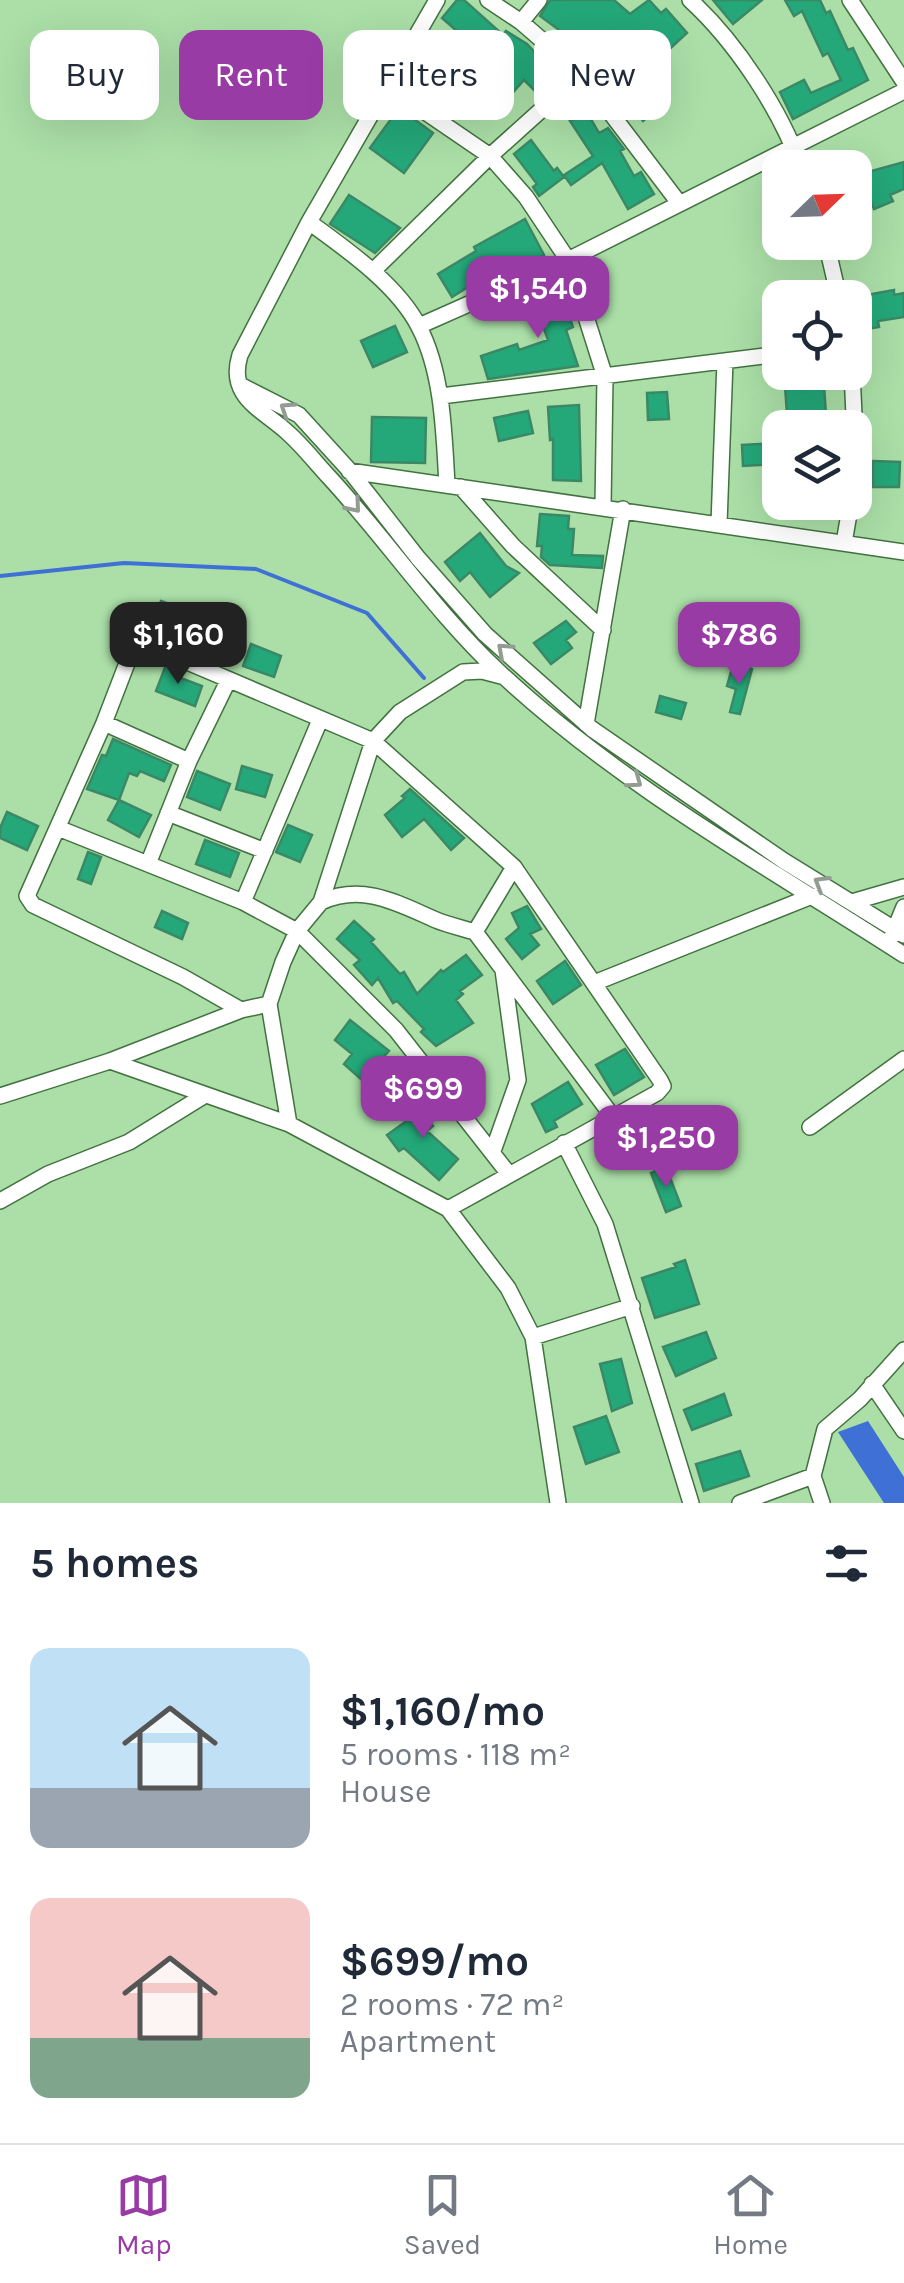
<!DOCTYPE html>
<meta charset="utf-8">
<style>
body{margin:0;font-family:Karla,sans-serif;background:#f6f6f7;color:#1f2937;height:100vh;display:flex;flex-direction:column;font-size:38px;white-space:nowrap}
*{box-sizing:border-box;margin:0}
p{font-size:32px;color:#747a83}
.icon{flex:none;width:55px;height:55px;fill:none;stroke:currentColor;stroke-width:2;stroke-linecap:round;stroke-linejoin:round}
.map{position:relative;height:1503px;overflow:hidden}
.side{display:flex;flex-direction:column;background:#fff;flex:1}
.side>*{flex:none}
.guide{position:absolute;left:30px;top:30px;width:845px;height:90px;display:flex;gap:20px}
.needle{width:65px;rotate:67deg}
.fabs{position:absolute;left:762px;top:150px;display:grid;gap:20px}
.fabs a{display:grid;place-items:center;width:110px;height:110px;border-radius:20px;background:#fff;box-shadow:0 10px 40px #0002;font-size:50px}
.price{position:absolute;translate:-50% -85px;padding:0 22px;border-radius:20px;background:#993ba4;color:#fff;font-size:32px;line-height:65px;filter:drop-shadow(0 2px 5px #0008)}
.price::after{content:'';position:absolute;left:50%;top:60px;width:30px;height:22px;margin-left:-15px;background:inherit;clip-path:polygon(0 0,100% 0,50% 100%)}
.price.active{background:#222;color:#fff}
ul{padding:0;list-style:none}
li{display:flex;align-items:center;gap:30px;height:250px;padding:0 30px}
li span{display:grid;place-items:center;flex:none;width:280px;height:200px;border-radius:20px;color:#555}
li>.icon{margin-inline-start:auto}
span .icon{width:120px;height:120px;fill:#fffc;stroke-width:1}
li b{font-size:42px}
h2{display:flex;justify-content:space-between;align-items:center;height:120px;padding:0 30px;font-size:42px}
.chip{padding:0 35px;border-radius:20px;background:#fff;box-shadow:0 10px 40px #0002;font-size:35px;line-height:90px}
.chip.active{background:#993ba4;color:#fff}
.tabs{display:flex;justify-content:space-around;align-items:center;height:140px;border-top:2px solid #e0e1e3;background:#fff;font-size:28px;color:#747a83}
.tabs a{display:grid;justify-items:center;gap:5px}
.tabs .active{color:#993ba4}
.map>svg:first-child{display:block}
</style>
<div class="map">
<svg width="904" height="1503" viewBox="0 0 904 1503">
<rect width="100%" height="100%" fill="#abdfa7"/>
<path fill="#3f70d5" d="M868,1421L904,1477V1503H884L838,1432Z"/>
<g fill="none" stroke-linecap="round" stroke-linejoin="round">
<path stroke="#3f70d5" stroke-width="4" d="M0,576L124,563L256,569L367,613L424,678"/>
</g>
<path fill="#24a879" stroke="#3b8867" stroke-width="2.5" d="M457,0H464L503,35L506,31L527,44L549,68L546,71L552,77L536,92L524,80L502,105L477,82L492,66L487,57L442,18Z
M550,0H614L630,14L649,0L661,13L666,9L687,33L647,70L615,31L588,52L569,31L566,35L540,16Z
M713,0H762L733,24Z
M785,0H820L826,13L830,11L848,50L853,48L868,80L793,119L780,92L804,80L811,93L841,80L828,53L823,56L802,11L794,16Z
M418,65L448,89L458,79L465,87L443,109L408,76Z
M641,78L662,106L643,121L621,93Z
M576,93L599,133L608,128L624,149L620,151L634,176L641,172L654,194L628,209L602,163L571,185L564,175L593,156L570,121L573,120L565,104Z
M399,108L433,133L404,173L370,148Z
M531,140L554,171L557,168L564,177L539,196L533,187L537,184L514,154Z
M904,162V189L890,195L893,201L874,209L869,196L855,202V179L861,174Z
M349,195L400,228L375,253L330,224Z
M525,219L544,255L492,281L489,274L452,297L438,274L476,251L474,247Z
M557,281L573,327L566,330L578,366L488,379L481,356L517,344L519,350L548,340L530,290Z
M894,290V295L904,293V317L878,321L879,327L855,331V297Z
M395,326L407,352L373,367L361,341Z
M784,372H823L827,428H788Z
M667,392L669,419L648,420L647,393Z
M579,405L581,481L553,480V439L550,440L548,407Z
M528,411L533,433L499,441L494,418Z
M372,417L426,418L425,463L371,462Z
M780,443V464L743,466L742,445Z
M873,461L900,462L899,487H873Z
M540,514L569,516L568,529H574L572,555L603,556L602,568L550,565L541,557L542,546H537Z
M480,533L506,566L519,573L490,597L470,572L460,581L445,562Z
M161,601L196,614L185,639L151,624Z
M566,621L576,632L566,640L572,648L551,664L534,643Z
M251,644L281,656L274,677L243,666Z
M166,665L181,671L178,677L202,686L195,706L156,691Z
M742,666L752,669L740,714L730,712L736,689L727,686L732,668L741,671Z
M660,696L686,703L681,719L656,712Z
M113,739L171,765L164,781L140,771L137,776L129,773L119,800L151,815L139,837L108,820L119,800L87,789L102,755L106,756Z
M242,766L272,775L265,797L236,789Z
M197,771L230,784L220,810L187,797Z
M410,789L464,838L451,850L424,819L402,837L385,815L405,798L402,796Z
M7,812L38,826L27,850L0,838V828Z
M288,825L312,835L300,862L276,852Z
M205,840L239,853L230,877L196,864Z
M88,852L101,857L91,884L78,879Z
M527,906L541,929L530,934L539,945L522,959L506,939L519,928L512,913Z
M162,911L188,923L182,939L155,927Z
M354,921L374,939L371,942L400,974L404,972L417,994L441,970L443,972L466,955L482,975L460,991L463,994L456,1000L473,1023L436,1046L421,1032L424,1029L397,1001L393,1003L378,978L372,985L354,965L360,960L337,939Z
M565,961L581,985L553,1004L537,981Z
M350,1020L389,1051L362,1080L344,1064L352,1054L335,1040Z
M625,1049L644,1077L614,1095L596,1065Z
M568,1082L582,1104L554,1121L557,1127L546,1132L532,1104Z
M426,1095L432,1103L422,1111L433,1126L427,1131L458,1159L439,1180L404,1148L399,1151L387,1135L412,1117L406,1109Z
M666,1167L681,1206L666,1212L651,1173Z
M685,1260L699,1304L655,1318L642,1278L676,1267L674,1264Z
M706,1332L716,1358L676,1376L663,1347Z
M621,1359L632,1403L612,1411L600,1364Z
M724,1394L731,1415L692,1430L684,1410Z
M606,1416L619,1452L586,1464L574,1427Z
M740,1451L749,1476L704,1491L696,1464Z"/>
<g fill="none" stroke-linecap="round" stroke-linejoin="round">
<g stroke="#427240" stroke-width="18">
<path id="minor" d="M437,0L309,222L240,355C227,397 262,409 287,432C302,445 315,462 329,477C387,540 436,613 499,672C620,785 766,866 904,955
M488,0L521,22L581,74L679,203
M690,0C735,41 781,110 801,168
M850,0L904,82
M521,22L539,0
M386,85L490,156L526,197L568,260L605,377L603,506
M309,222C346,249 398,285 419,327C443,373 444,434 447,485
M826,242L839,298
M374,270L490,156L581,74
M419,326L568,260L904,91
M852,372L855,437
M240,385L299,415L350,471L418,558L485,634L592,729L784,861L904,935
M441,396L780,354
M349,471L904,552
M461,487L513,546L603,630
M719,524L725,361
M844,543L851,502
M104,723L189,761
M586,724L623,509
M168,813L265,851
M58,828L243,902L297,931L396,1030L508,1173
M148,864L189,761L228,681
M243,902L320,720
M321,902C363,883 397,903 436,920C448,925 462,928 475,932L613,1117
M852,902L904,887
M475,932L514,867
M892,936L904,907
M594,983L812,896
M241,1010L183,977L33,905L27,896L104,723L134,645L143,643L373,741L514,867L660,1080L663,1086L657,1093L448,1209
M110,1061L289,1124L448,1209L508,1288L533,1337L558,1503
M0,1096L110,1061L241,1010L269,1004
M289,1124L269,1004L283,962L297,931L321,902L373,741L400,712L463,672L482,671L501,676
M810,1127L904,1059
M564,1143L605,1224L691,1503
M493,1151L518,1080L503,970
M0,1201L48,1174L129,1142L205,1095
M533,1337L632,1306
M872,1384L904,1431
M740,1503L813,1476
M822,1503L813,1476L825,1429L860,1399L904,1350"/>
</g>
<use href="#minor" stroke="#fff" stroke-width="15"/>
</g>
<defs><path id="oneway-chevron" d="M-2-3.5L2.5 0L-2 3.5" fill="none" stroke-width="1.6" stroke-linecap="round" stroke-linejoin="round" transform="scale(2.5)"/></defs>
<g stroke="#939c93">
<use href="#oneway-chevron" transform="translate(287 409) rotate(-147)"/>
<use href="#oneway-chevron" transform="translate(354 506) rotate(50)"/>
<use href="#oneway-chevron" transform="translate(504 650) rotate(-138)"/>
<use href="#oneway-chevron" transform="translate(635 781) rotate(36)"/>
<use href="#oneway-chevron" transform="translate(821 883) rotate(-149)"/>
</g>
</svg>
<div class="fabs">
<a><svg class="needle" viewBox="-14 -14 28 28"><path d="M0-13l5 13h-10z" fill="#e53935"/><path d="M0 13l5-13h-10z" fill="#747a83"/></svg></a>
<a><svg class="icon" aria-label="locate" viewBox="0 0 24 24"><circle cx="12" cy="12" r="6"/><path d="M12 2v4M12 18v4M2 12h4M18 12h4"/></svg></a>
<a><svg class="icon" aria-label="layers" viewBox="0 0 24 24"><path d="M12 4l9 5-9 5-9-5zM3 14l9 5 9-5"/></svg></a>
</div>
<b class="price" style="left:538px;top:341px">$1,540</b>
<b class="price active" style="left:178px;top:687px">$1,160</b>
<b class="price" style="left:739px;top:687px">$786</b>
<b class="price" style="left:423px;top:1141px">$699</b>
<b class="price" style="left:666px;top:1190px">$1,250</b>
<div class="guide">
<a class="chip">Buy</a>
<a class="chip active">Rent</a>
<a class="chip">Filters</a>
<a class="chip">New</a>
</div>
</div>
<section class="side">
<h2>5 homes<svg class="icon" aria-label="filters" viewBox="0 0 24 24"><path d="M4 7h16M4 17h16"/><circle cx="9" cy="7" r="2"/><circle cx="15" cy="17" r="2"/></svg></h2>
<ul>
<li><span style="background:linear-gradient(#bfe0f5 70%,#9aa5b1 0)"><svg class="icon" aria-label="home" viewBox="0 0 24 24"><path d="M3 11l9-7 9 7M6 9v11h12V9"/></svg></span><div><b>$1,160/mo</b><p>5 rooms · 118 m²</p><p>House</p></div></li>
<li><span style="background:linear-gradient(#f6c9c9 70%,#7fa58c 0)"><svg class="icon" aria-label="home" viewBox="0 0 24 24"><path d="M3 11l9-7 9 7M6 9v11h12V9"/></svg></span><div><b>$699/mo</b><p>2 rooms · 72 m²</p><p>Apartment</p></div></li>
</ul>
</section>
<nav class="tabs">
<a class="active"><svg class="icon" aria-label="map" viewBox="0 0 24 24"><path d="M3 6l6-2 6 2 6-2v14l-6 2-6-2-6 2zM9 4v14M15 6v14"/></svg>Map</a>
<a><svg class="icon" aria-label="saved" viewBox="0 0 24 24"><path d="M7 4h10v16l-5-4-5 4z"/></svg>Saved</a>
<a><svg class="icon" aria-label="home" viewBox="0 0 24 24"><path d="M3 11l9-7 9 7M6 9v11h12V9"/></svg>Home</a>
</nav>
